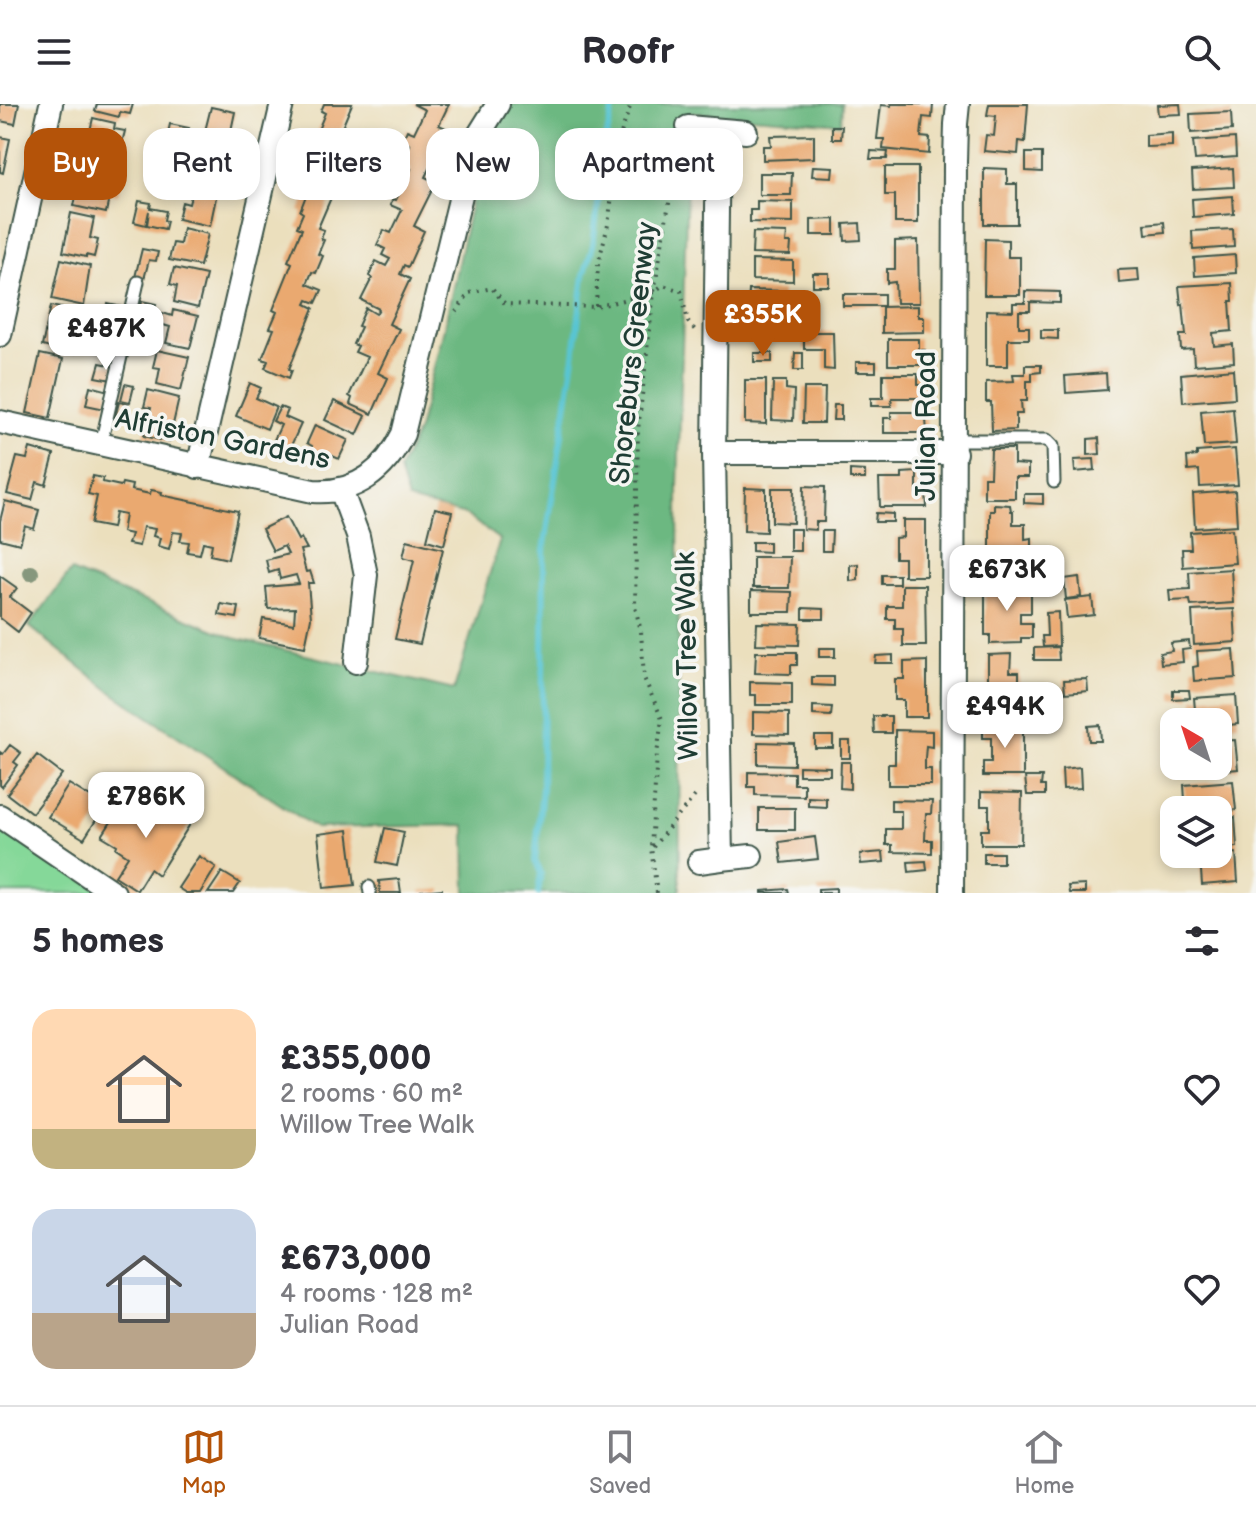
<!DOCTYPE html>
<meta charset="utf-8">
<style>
body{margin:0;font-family:"Balsamiq Sans",sans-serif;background:#f2f2f3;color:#2b2b33;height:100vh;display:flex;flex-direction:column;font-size:30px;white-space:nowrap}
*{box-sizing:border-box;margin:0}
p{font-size:26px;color:#7c7c81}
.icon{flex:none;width:44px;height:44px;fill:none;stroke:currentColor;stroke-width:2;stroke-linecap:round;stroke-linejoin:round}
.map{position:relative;height:789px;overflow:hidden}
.panel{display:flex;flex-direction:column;background:#fff;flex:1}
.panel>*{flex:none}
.banner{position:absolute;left:24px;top:24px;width:800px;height:72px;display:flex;gap:16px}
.needle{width:52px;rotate:321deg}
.controls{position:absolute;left:1160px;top:604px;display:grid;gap:16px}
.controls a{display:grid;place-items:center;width:72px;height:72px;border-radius:16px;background:#fff;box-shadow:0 4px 12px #0003;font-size:40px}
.price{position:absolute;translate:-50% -68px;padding:0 18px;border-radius:16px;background:#fff;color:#222;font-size:26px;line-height:52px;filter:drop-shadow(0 2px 4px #0008)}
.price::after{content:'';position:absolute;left:50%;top:48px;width:24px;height:18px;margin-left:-12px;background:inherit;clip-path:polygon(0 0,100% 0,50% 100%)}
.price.selected{background:#b45309;color:#fff}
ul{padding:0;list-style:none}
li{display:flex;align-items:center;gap:24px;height:200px;padding:0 32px}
li span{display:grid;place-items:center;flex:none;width:224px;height:160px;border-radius:24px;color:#555}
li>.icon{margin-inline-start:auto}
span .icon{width:96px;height:96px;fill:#fffc;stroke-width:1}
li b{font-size:34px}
h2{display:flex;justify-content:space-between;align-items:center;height:96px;padding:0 32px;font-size:34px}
.tag{padding:0 28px;border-radius:24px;background:#fff;box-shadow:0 4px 12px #0003;font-size:28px;line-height:72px}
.tag.selected{background:#b45309;color:#fff}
header{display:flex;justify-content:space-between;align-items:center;height:104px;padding:0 32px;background:#fff;font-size:36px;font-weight:800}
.tabs{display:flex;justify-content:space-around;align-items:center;height:112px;border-top:2px solid #e1e1e2;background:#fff;font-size:22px;color:#7c7c81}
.tabs a{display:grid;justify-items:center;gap:4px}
.tabs .selected{color:#b45309}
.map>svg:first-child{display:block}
</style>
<header><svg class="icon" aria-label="menu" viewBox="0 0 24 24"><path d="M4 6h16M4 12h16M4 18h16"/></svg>Roofr<svg class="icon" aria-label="search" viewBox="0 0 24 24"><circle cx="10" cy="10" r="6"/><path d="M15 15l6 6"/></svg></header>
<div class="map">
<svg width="1256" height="789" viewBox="0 0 1256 789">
<rect width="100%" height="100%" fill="#f6f6f2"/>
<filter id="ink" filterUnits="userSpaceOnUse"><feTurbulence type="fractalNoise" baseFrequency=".0125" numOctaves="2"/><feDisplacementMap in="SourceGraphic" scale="16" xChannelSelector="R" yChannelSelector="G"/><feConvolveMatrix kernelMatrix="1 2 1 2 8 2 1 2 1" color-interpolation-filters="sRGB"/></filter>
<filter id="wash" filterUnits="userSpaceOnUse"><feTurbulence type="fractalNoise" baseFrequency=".006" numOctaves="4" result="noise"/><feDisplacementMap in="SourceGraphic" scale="32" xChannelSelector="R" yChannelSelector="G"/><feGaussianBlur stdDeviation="1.8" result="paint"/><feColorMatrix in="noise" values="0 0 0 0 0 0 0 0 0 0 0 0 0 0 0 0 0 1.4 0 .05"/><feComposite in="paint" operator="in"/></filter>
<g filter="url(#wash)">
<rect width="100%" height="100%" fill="#ebdfbd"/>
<path fill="#85d899" stroke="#528a66" stroke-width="2" d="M0,719L104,789H0Z"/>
<path fill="#6cb881" stroke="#467a5a" stroke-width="2" d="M511,0H842L841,20L689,8L678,383L680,789H466L465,721L316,724L114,590L29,522L71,467L234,534L454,586L500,436L466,411L408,396L399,366L418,326L445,220L478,66L496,22Z"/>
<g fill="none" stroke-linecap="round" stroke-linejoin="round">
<path stroke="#59c5d3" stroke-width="6" d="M538,789L541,769L535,757L542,684L544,447L574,252L584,171L593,141L606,35L614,0"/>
</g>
<g id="blocks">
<path fill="#eaa970" d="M0,0H19L15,20L0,17Z
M97,0H133L130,10L120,8L119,13L95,7Z
M324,0H352L341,26L348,28L339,51L343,53L334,77L348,82L344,93L333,89L318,124L324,126L321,135L324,136L318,150L323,152L316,169L312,168L307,180L322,186L316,199L308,196L306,200L314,204L289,265L292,266L289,274L265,264L268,257L262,255L274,225L270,224L277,208L273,206L292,159L288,157L302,125L297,123L303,109L300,107L312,76L306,74L312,59L308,57L320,27L318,26L325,9L321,7Z
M413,0H449L439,21L448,25L425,73L436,78L414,122L424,127L408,163L404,161L400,170L410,175L389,220L399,225L378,269L388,274L372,310L350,300L352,294L349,292L367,253L355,248L358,242L353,240L361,223L358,222L366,204L376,210L379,205L361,196L372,174L369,172L376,157L386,162L390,155L382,151L385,145L377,141L384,126L391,129L402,106L390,101L393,95L396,96L411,65L401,61L410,41L402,37L407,26L414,29L425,6Z
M891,0H933L932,14L923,13L922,22L921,33L930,34L929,50L883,45L884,35H877L881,1L891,2Z
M989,0H1028L1025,38L1019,37L1018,50L984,47L986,31L994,32L996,12L987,11Z
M1180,0L1181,10L1158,11L1157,1Z
M211,3L235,8L228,41L203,35Z
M1231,8L1232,26L1191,29L1190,10Z
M93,14L115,19L114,25L125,27L118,55L108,52L107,59L84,53Z
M170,20L189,24L187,33L168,29Z
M832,22H842L841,35H832Z
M1172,29V42L1146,43V31Z
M814,31V54L763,56V42H771L770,32Z
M0,33L10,35L3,69L0,68Z
M1235,34L1236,53L1195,56L1193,37Z
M201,43L225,49L218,81L194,76Z
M871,47L888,48L887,55H870Z
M1026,49H1042V68L1026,67Z
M362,60L369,63L359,86L352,83Z
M83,62L106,67L104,76L120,79L118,91L110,89L106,109L74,102Z
M813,62L833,63L832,73L812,72Z
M885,63H918V119H895V91H885Z
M984,64L1007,65V80H1017V120H984Z
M1233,64L1234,83L1193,85L1192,67Z
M759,69H792L791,91H759Z
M193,84L217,89L210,122L178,115L182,98L189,100Z
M1233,92L1234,110L1193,113L1192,95Z
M139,97L151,99L150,104L166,107L164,116L167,117L165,125L147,121L149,107L146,121L134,118Z
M757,97L793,98V119L750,118V106H757Z
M71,109L94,114L90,134L98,136L94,153L86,151V153L63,148Z
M835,115V131H811V116Z
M1164,118L1165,128L1146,130L1145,120Z
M860,119L861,136L845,137L844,120Z
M183,124L208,130L200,162L169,156L173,139L180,140Z
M1233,125L1234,143L1193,146L1192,127Z
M753,128L787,129L786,139H791L790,151L752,150Z
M985,135L1008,136V153H1020V191H984Z
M918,136L919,199H896L895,178L887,179V165H895V137Z
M142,145L158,148L156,157L149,156L144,175L135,173Z
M1235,151L1236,169L1195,172L1194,154Z
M61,155L90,162L84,202L52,195Z
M752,156L793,157V177L752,176Z
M174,164L206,171L198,204L174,198L177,182L170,180Z
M1138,165L1139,177L1119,179L1118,166Z
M813,169H829V182H813Z
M1232,179L1233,197H1230L1232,227L1213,229L1214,242L1233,240L1234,258L1194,261L1193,245L1181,246L1180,231H1186L1183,200L1181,201L1179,182Z
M749,186L782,187V197H787L786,209L748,208Z
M1025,187L1060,188V199L1030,198V207H1019V223H1029V235H1008V262H986V206L1013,207V199H1025Z
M843,190H884V202H843Z
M142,197L156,200L154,207L141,204Z
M108,200L127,204L123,225L101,220L103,210L106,211Z
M51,202L74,207L70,227L79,230L75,249L42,242Z
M918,202V213H924V228L882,229V203Z
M173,206L198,212L190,244L166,239L170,223L160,220L163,209L172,212Z
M748,213L801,214V236L747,235Z
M1041,226H1058V235L1041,234Z
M804,228H833L834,266L824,265V245H804Z
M888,235H919V246H925V261H888Z
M157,246L189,253L181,286L157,280L160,264L153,263Z
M754,249H772V258H754Z
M795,249H803V266H794Z
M40,250L63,255L50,314L27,309Z
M856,258H876V268H856Z
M100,259L115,262L112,276L96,273Z
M1025,261H1041V268L1032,269V277H1027V297H1021L1022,310H1016V326L992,327L991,298H986V278L1014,277L1013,270H1025Z
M1233,265L1235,294L1183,298L1181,270Z
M1106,269L1107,286L1066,289L1065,272Z
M883,270H918V281H925V294H892L891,302H871V294H883Z
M745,276H766V320L745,319Z
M773,277H786V285L794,286L793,317L772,316Z
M250,279L261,284L256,294L276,303L267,325L236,312Z
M125,280L134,282L130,298L121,296Z
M90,282L109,287L105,305L86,301Z
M804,284H825L824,319H803Z
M148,286L179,294L169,338L144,332L151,304L144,303Z
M334,297L366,312L357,331L325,316Z
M119,298L128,300L124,316L115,314Z
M834,301H841V316H833Z
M280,303L288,306L285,313L301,320L289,346L273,338L281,321L273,317Z
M1233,304L1236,340L1204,342L1201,307Z
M891,308H923L922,315H926L927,329H884V314H891Z
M315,321L348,336L339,355L326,349L323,354L310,347L312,342L307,339Z
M1099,334L1100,350L1088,351V335Z
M30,344L54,351L46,381L37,378L32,396L7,390L17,353L27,355Z
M991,345H1014V360L1028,361V373H1015V394H984V373H990Z
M1235,345L1238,381L1200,383L1199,366L1188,367L1187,353L1197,352V348Z
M1094,355L1095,366L1075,368L1074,356Z
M850,366L865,367V375H850Z
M917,368V389H926L927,403H880L879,375H902V369Z
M93,372L103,374L102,378L121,382L122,379L132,381L131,386L150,390L151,386L162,388L161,391L238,407L228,455L210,451L212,440L203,438L200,450L187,448L189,438L180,437L182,429L173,428L169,445L158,442L160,434L153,432L155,425L143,423L139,442L128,440L131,430L122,428L125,411L115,409L112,424L91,420L97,392L88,390Z
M804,382L825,383L824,418H816V426L803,425Z
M745,384L766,385V428L744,427Z
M772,384H794L793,419L772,418Z
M1235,387L1237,421L1195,424L1193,390Z
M1024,390H1043V400L1024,399Z
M5,397L39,406L34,425L25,422L20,440L0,435V417Z
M994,400L1010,401L1011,407H1013V420H1025V435L1032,434V454H1029V463H990V407H994Z
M435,404L452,408L444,441L427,436Z
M876,409L893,410V418H875Z
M286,413L298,436L301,434L307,445L300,446L306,468L310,467L314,479H308L311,514L305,543L259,534L263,515L294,520L295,504L268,505L266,483L299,480L296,471L280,475L278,466L269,469L266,456L288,450L284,442L273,447L262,425Z
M903,416H926V472H904V454H895V434L903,433Z
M790,425H800V447H790Z
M1232,425L1235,459L1183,463L1182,445H1191L1190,428Z
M822,427H832L831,447H822Z
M407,436L443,445L420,540L395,535L414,456L403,453Z
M752,438H769V448L752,447Z
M753,453H790L789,484H753Z
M858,460V476L850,477V461Z
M1059,462L1060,471L1044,472V463Z
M1231,465L1233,499L1191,502L1190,496L1170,497L1169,486L1190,485L1189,468Z
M882,471H899V480H882Z
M0,472L17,484L10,493L31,509L18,528L0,514Z
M1035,473H1059L1058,483H1035Z
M1079,473L1081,493L1066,495L1064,475Z
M989,480H1020L1021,484H1031V509H1020V519H1032V534H1021V539L990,540V531H985V489H989Z
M902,481H925L926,542H903V525H895V515H887V502H902Z
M751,487L792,488L791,508H751Z
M1092,493L1094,511L1067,514L1065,496Z
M221,500L239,503L237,514L219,511Z
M803,504L824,505V515H803Z
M1234,505L1236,538L1194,541L1192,507Z
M1058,508L1059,542L1043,543L1042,532H1047L1046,509Z
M757,519L800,520L799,541L756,540Z
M1189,537L1190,545L1182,546L1183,558L1161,560L1160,549L1172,547L1171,539Z
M1058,543L1059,556H1034V544Z
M819,544H835V553H819Z
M1234,545L1236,574L1194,577L1193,563L1198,562L1197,547Z
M756,548H797V561H791V570L755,569Z
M1011,550L1010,568H1019V589H1011V606H988V551Z
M893,551V559H875L876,552Z
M927,557V613H904V596H895V575H904V558Z
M812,573H834V582L812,581Z
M1087,575L1088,587L1065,589L1064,576Z
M750,578L792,579V601H756V591H750Z
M1173,586H1189L1190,594L1173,595Z
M1236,591L1238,620L1218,622V618H1196L1194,594Z
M813,602L832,603L831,612L813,611Z
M1024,606H1041L1042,623H1024Z
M753,608L789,609V631L753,630Z
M873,612H891V629H874Z
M983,620H1023V672H983V658H991V634H983Z
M1100,621L1101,637H1089L1088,622Z
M895,626L932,627V643L926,642L925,654V665H931V681H888V660H895Z
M815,632H833V644H815Z
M1235,636L1238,665L1196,669V662H1218V637Z
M841,637H850V654H841Z
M758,638L794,639V661L758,660Z
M10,641L21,649L14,658L18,661L2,683L0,681V648L3,650Z
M37,651L62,670L32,709L7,690Z
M841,658H850V685L840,684Z
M799,662L830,663V671H799Z
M1080,663L1081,684L1063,685L1062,665Z
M748,668L794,669V680H804V692L755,691V683H748Z
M1025,673H1042L1041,682H1045V691H1027Z
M1233,677L1236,706L1218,708V706H1193V695L1185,696L1184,681Z
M69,680L105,702L84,735L48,713Z
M981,688L1022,689L1021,740H981V726H989V702H981Z
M808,693L826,694V703L808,702Z
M158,696L192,717L158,771L150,765L137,786L115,772L128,752L116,744L117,741L102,732L120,704L132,712L139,700L151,707Z
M891,696L932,697L931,710H926L925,736H932V749L892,748V741H886V725H901V707H891Z
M759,704H795V726H759Z
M1235,713L1237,743L1218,744V715Z
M385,724L404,728L397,762L377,758Z
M348,726L355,781L324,784L318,730Z
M815,733L818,755L782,759L779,738Z
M883,748L884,758L861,760L860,750Z
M984,749H1003V759H984Z
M1236,749L1238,778L1202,781L1200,752Z
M199,752L216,763L200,789H186L178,784Z
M926,757L927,766L909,768L908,758Z
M222,768L240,779L233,789H208Z
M399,775L401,789H380L379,777Z
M1085,781V789H1069L1068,782Z
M836,784V789H818V785Z
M442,785V789H421V787Z
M788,785L789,789H762V787Z"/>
</g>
</g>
<g filter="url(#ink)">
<use href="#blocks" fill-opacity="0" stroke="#3e5549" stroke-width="2"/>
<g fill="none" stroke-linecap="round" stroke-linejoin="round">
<g stroke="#3e5549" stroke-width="15">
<path id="service" d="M955,336H1047L1053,342L1054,378
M101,340L138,178
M369,783L370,789"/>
</g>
<g stroke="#3e5549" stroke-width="26">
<path id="minor" d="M688,23L746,28
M718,26L714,349L721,755L751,752
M0,231L51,0
M0,318L313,387C355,390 385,367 403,330L472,46L478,32L498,0
M714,349H955
M198,363L282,0
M341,386L358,432L366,471L356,558
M0,712L114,789
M699,758L721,755
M952,789L955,58L956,20L958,0"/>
</g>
<path stroke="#3e5549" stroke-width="4" stroke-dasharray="2 6" stroke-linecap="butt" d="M596,202L598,160L608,121L620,32L631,0
M456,208L469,189L492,184L505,200L596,203L654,188L663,181L681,187L688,218L695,226
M653,743L698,688
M657,789L651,744L657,650L662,615L644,574L641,527L635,503L638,326L654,188L679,40"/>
<use href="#service" stroke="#fff" stroke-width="11"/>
<use href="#minor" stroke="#fff" stroke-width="22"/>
</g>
<circle fill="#86977d" cx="31" cy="469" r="8"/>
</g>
<g text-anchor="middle" stroke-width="7" stroke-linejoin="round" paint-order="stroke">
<g font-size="28" fill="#1f3d34" stroke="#f6f6f2">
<text transform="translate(632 249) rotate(-84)" y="10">Shoreburs Greenway</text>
<text transform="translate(925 322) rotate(-90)" y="10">Julian Road</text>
<text transform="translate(223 334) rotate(11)" y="10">Alfriston Gardens</text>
<text transform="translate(686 552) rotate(-91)" y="10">Willow Tree Walk</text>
</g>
</g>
</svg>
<div class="controls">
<a><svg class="needle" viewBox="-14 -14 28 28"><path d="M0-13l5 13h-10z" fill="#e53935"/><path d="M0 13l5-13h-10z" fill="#7c7c81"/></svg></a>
<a><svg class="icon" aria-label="layers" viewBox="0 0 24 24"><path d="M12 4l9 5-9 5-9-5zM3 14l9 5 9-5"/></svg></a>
</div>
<b class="price selected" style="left:763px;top:254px">£355K</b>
<b class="price" style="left:106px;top:268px">£487K</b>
<b class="price" style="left:1007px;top:509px">£673K</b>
<b class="price" style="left:1005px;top:646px">£494K</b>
<b class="price" style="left:146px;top:736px">£786K</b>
<div class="banner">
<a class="tag selected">Buy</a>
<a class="tag">Rent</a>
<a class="tag">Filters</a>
<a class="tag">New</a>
<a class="tag">Apartment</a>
</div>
</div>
<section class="panel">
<h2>5 homes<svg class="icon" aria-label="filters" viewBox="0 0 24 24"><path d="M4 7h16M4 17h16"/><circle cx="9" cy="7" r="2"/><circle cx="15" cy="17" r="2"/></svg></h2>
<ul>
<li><span style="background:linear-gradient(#ffd9b3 75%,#c2b280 0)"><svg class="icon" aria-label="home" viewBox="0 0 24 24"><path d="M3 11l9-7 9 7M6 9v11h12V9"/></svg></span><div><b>£355,000</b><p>2 rooms · 60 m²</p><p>Willow Tree Walk</p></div><svg class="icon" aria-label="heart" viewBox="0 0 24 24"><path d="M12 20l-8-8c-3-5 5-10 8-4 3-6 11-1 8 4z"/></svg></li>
<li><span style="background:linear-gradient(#c9d6e8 65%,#b9a48a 0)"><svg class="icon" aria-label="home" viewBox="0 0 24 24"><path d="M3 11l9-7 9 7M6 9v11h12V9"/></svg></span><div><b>£673,000</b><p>4 rooms · 128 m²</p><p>Julian Road</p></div><svg class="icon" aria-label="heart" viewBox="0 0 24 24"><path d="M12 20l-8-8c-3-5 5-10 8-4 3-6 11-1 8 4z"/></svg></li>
</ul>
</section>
<nav class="tabs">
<a class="selected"><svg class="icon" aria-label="map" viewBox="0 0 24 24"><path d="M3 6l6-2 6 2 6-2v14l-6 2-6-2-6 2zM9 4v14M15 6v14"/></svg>Map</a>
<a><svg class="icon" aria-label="saved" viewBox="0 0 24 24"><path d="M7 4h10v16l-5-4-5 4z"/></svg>Saved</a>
<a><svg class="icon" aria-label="home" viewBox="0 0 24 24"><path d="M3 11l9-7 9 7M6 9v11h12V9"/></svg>Home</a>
</nav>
